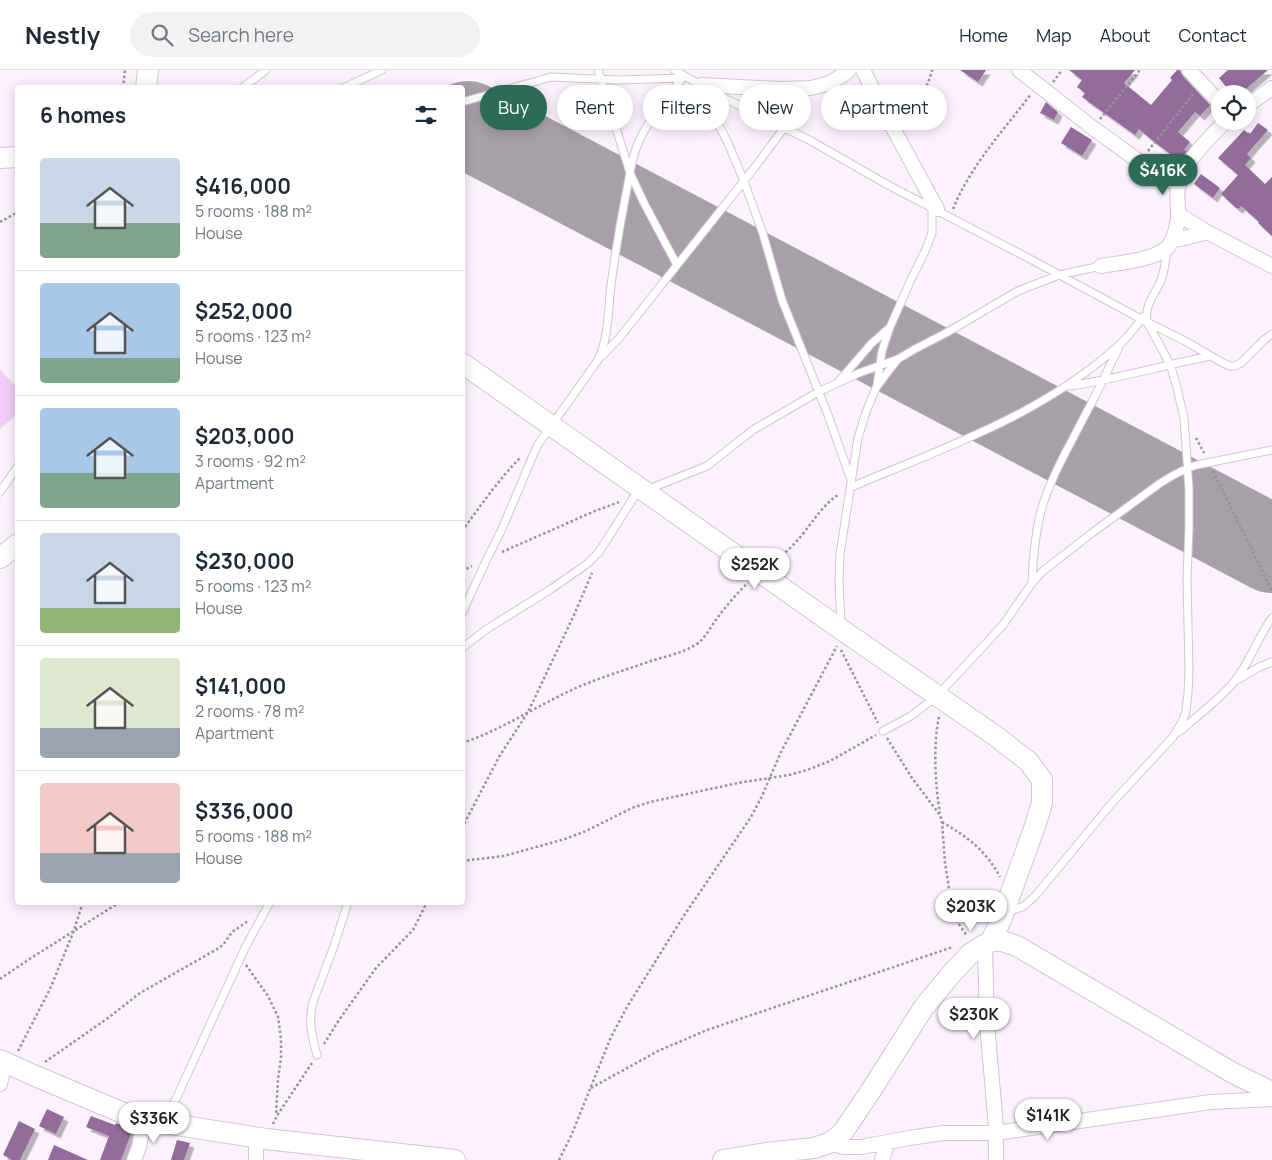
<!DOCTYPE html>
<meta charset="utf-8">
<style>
body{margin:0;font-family:Manrope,sans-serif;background:#f2f2f3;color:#1f2937;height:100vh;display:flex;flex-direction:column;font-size:19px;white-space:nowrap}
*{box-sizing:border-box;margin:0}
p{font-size:16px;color:#747a83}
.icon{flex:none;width:28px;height:28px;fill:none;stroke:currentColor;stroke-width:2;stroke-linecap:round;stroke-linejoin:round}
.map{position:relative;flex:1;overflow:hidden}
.panel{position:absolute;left:15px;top:15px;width:450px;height:820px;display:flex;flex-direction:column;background:#fff;border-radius:5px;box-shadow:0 2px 12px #0003}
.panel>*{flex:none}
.guide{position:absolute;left:480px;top:15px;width:475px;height:45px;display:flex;gap:10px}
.tools{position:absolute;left:1211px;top:15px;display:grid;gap:10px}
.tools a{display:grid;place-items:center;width:45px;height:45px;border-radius:50%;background:#fff;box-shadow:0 2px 12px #0003;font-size:25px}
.price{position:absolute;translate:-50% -42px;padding:0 11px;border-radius:18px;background:#fff;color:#222;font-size:16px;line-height:32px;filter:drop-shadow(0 1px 2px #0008)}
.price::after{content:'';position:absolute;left:50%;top:30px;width:15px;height:11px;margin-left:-8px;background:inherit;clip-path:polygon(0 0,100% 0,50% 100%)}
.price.on{background:#2c6b58;color:#fff}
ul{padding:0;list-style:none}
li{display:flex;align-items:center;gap:15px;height:125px;padding:0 25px}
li+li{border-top:1px solid #e0e1e3}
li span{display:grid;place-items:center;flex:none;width:140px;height:100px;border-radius:5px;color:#555}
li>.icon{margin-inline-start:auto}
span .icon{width:60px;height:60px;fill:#fffc;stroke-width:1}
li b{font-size:21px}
h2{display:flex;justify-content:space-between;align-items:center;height:60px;padding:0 25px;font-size:21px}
.pill{padding:0 18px;border-radius:22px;background:#fff;box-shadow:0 2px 12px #0003;font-size:18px;line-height:45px}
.pill.on{background:#2c6b58;color:#fff}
header{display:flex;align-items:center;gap:30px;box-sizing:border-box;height:70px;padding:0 25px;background:#fff;border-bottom:1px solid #e0e1e3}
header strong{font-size:24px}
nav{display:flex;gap:28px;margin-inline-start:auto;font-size:18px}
.search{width:350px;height:45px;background:#f2f2f3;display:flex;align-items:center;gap:12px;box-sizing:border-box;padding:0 18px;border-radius:28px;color:#747a83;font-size:19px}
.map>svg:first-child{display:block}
</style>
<header>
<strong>Nestly</strong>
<div class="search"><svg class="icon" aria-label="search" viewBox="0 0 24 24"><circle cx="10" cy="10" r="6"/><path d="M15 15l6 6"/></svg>Search here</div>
<nav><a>Home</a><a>Map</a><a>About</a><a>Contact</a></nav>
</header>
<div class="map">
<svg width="1272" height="1090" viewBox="0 0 1272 1090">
<defs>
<filter id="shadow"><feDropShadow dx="4.5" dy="4.5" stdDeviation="0" flood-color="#0004"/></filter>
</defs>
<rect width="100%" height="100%" fill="#fbf2fd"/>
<path fill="#f1cdf8" d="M0,300L17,317L18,343L0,359Z"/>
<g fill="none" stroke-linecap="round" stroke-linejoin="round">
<path stroke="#a7a0a8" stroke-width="88" d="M468,55L1272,479"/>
</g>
<path fill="#936c9b" filter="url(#shadow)" d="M960,0H986L978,12Z
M1069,0H1135L1124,13L1151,35L1172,10L1170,8L1177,0H1180L1183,6L1210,35L1200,46L1195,42L1178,62L1190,72L1184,80L1187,81L1180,91L1153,71L1139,59L1135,65L1082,27L1085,23L1077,17L1082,10Z
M1228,0H1268L1240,24H1232L1219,8Z
M1046,32L1058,42L1054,50L1040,43Z
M1258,53L1268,60L1247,84L1251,88L1245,95L1265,114L1272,107V166L1258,153L1259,152L1241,136L1239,139L1236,138L1221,124L1238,105L1218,88L1244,60L1248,63L1249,62L1250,64Z
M1071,57L1092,70L1082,86L1061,73Z
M1201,104L1220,118L1213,128L1194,114Z
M47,1039L64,1047L56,1064L39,1056Z
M91,1046L115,1055L116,1053L133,1059L121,1090H100L109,1066L86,1057Z
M19,1051L35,1059L20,1090H12L3,1085Z
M177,1070L190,1073L184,1090H171Z
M54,1075L88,1090H48Z"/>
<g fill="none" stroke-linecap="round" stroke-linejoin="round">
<g stroke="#d3c5d6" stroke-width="9">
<path id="lane" d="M598,0L630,103L644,133L677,195
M674,0L722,27L811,71L888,115L1032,190L1141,249L1185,271L1223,293L1230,296H1235L1241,293L1265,269L1272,264
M697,15L727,71L744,111L763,164L782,230L828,345L851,410
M242,18L266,0
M343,18L382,0
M462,32L551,7L618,10L682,8
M602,286L620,267L755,97L784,58
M839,311L871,274L890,257
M877,315L882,281L890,257L910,212L926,179L932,163V137
M1070,316C1117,309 1164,295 1211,286
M851,417C944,378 1042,345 1118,276C1128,268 1135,257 1143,247
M0,422L18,396
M1032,513C1033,488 1035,465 1041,441C1050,409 1067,380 1082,351C1095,327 1107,303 1118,279
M462,543L487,489L502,459L537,376L598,290C609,267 608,240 611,215C615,185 620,154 626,124C630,104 632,83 642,65C653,44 669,25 684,6
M841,554L839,512L840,484L858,368L866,342L876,318L890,299L898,289L915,279L946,263L1018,221L1059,205L1101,196
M462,578L487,559L551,519L587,494L599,482L634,427L644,421L707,396L753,360L818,322L859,303L898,289
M1239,609L1259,597L1272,592
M883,661L911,646L937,626L1003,555L1032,513L1043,501L1092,463L1159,414C1171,406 1183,399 1197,395L1272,380
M1179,662C1197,646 1218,631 1234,612C1250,593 1257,568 1272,548
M1008,842L1024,836L1036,825L1111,734L1173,667L1182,652L1186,641L1188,623L1189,601L1187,508L1189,458V419L1184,348L1177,318L1170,294L1147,252C1144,235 1155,225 1161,210C1165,200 1166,189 1167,178
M317,985C312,967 308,951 313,932L334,876L348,832
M162,1050L176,1029L245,878L270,832"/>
</g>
<g stroke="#d3c5d6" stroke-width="16">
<path id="street" d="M863,0L887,47L937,139
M1019,0L1093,58L1140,92L1179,115
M1189,0L1220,33
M701,15L781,19L811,18L830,13L846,3L849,0
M1248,35L1272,18
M1178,144L1207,162L1272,196
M1172,170L1181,169L1207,162
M1101,196C1118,193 1154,190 1167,178C1174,171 1176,159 1178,150C1179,138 1176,127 1178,115C1185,91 1209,68 1226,51
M985,875L987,954L996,1057V1090
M0,1014L5,992
M829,1073L844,1077H861L909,1068L943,1063H996L1211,1032L1272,1029
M134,1090L139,1077L144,1049
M256,1090V1067
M882,1090L888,1072"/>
</g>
<g stroke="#d3c5d6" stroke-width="22">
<path id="secondary" d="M146,18L148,0
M0,88L18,87
M462,293L842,560L997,667L1029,692L1042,710V733L1035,756L1001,850L991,871
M0,488L18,474
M0,990L33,1005L97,1032L121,1042L144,1049L164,1053L266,1069L455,1090
M723,1090L766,1083L814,1078L829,1073L836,1068L843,1062L870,1022L924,937L953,902L971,883L991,871H1002L1017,876L1233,1003L1272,1022"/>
</g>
<path stroke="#989199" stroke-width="2.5" stroke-dasharray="2.5 2.5" stroke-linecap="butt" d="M1053,12L1062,0
M123,18L125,0
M903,48C916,34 928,19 932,0
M1100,49L1140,0
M1148,81L1194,23
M953,139C971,95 1003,61 1031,24
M0,152L18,142
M1196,368L1204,383
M1213,401L1272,521
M462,461C481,435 499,409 521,387
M502,482L595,441L619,432
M774,492C784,484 794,475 802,465C814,450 823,435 839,424
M462,501L472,496
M841,580L878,653
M939,647C933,675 935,715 940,743
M887,668L912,708L940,745L942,752L945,793L951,831L956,850L967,866
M462,673C505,659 542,632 583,615C605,606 628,599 651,591C666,586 683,583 697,574C706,567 711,556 718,547C727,535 737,523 748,513
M942,752C967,767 986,780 1000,807
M462,758L499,687L528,642L574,545L592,503
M462,791L504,786L565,769L586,761L632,738L650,732L738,713L789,705L807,700L830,691L876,665
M246,895L268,926L278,947L281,969V988L278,1009L276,1045
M0,909L31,888L120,832
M324,974L339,950L376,898L413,860L427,832
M18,981L50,919L73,863L83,832
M45,992L108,948L140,923L219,878L223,875L232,862L248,851
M591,1018L658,981L707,960L953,877
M273,1054L278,1044L312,993
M559,1090L571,1066L611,967L627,937L683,847L751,747L762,726L781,682L837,576"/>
<use href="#lane" stroke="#fff" stroke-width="7"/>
<use href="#street" stroke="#fff" stroke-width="14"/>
<use href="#secondary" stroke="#fff" stroke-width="20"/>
</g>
</svg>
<div class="tools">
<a><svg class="icon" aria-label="locate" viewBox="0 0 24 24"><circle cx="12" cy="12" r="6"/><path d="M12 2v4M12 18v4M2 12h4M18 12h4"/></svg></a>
</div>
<b class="price on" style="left:1163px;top:126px">$416K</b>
<b class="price" style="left:755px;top:520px">$252K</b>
<b class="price" style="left:971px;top:862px">$203K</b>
<b class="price" style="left:974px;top:970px">$230K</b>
<b class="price" style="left:1048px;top:1071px">$141K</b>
<b class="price" style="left:154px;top:1074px">$336K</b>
<div class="guide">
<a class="pill on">Buy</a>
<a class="pill">Rent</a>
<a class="pill">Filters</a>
<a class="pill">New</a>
<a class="pill">Apartment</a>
</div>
<section class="panel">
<h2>6 homes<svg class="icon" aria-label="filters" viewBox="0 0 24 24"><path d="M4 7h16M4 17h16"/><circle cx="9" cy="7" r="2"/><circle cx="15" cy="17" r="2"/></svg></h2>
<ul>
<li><span style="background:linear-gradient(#c9d6e8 65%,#7fa58c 0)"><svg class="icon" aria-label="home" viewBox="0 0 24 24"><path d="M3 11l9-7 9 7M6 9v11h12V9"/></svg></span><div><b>$416,000</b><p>5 rooms · 188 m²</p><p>House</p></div></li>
<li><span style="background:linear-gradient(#a9c7e8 75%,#7fa58c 0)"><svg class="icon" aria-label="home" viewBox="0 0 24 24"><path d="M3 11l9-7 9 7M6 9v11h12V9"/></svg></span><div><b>$252,000</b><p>5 rooms · 123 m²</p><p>House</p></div></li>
<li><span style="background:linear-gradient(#a9c7e8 65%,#7fa58c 0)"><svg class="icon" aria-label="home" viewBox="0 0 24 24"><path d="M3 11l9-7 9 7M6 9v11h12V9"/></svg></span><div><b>$203,000</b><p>3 rooms · 92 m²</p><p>Apartment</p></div></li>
<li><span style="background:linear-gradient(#c9d6e8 75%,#8fb573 0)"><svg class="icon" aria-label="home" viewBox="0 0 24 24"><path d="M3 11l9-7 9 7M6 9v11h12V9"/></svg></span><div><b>$230,000</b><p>5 rooms · 123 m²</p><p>House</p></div></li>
<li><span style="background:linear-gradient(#dfe7d0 70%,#9aa5b1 0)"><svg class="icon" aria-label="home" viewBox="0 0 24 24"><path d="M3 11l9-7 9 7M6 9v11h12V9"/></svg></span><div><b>$141,000</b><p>2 rooms · 78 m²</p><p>Apartment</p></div></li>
<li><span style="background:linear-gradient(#f6c9c9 70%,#9aa5b1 0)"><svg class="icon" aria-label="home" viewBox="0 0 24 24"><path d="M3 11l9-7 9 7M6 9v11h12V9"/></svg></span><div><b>$336,000</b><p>5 rooms · 188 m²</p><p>House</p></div></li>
</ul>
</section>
</div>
